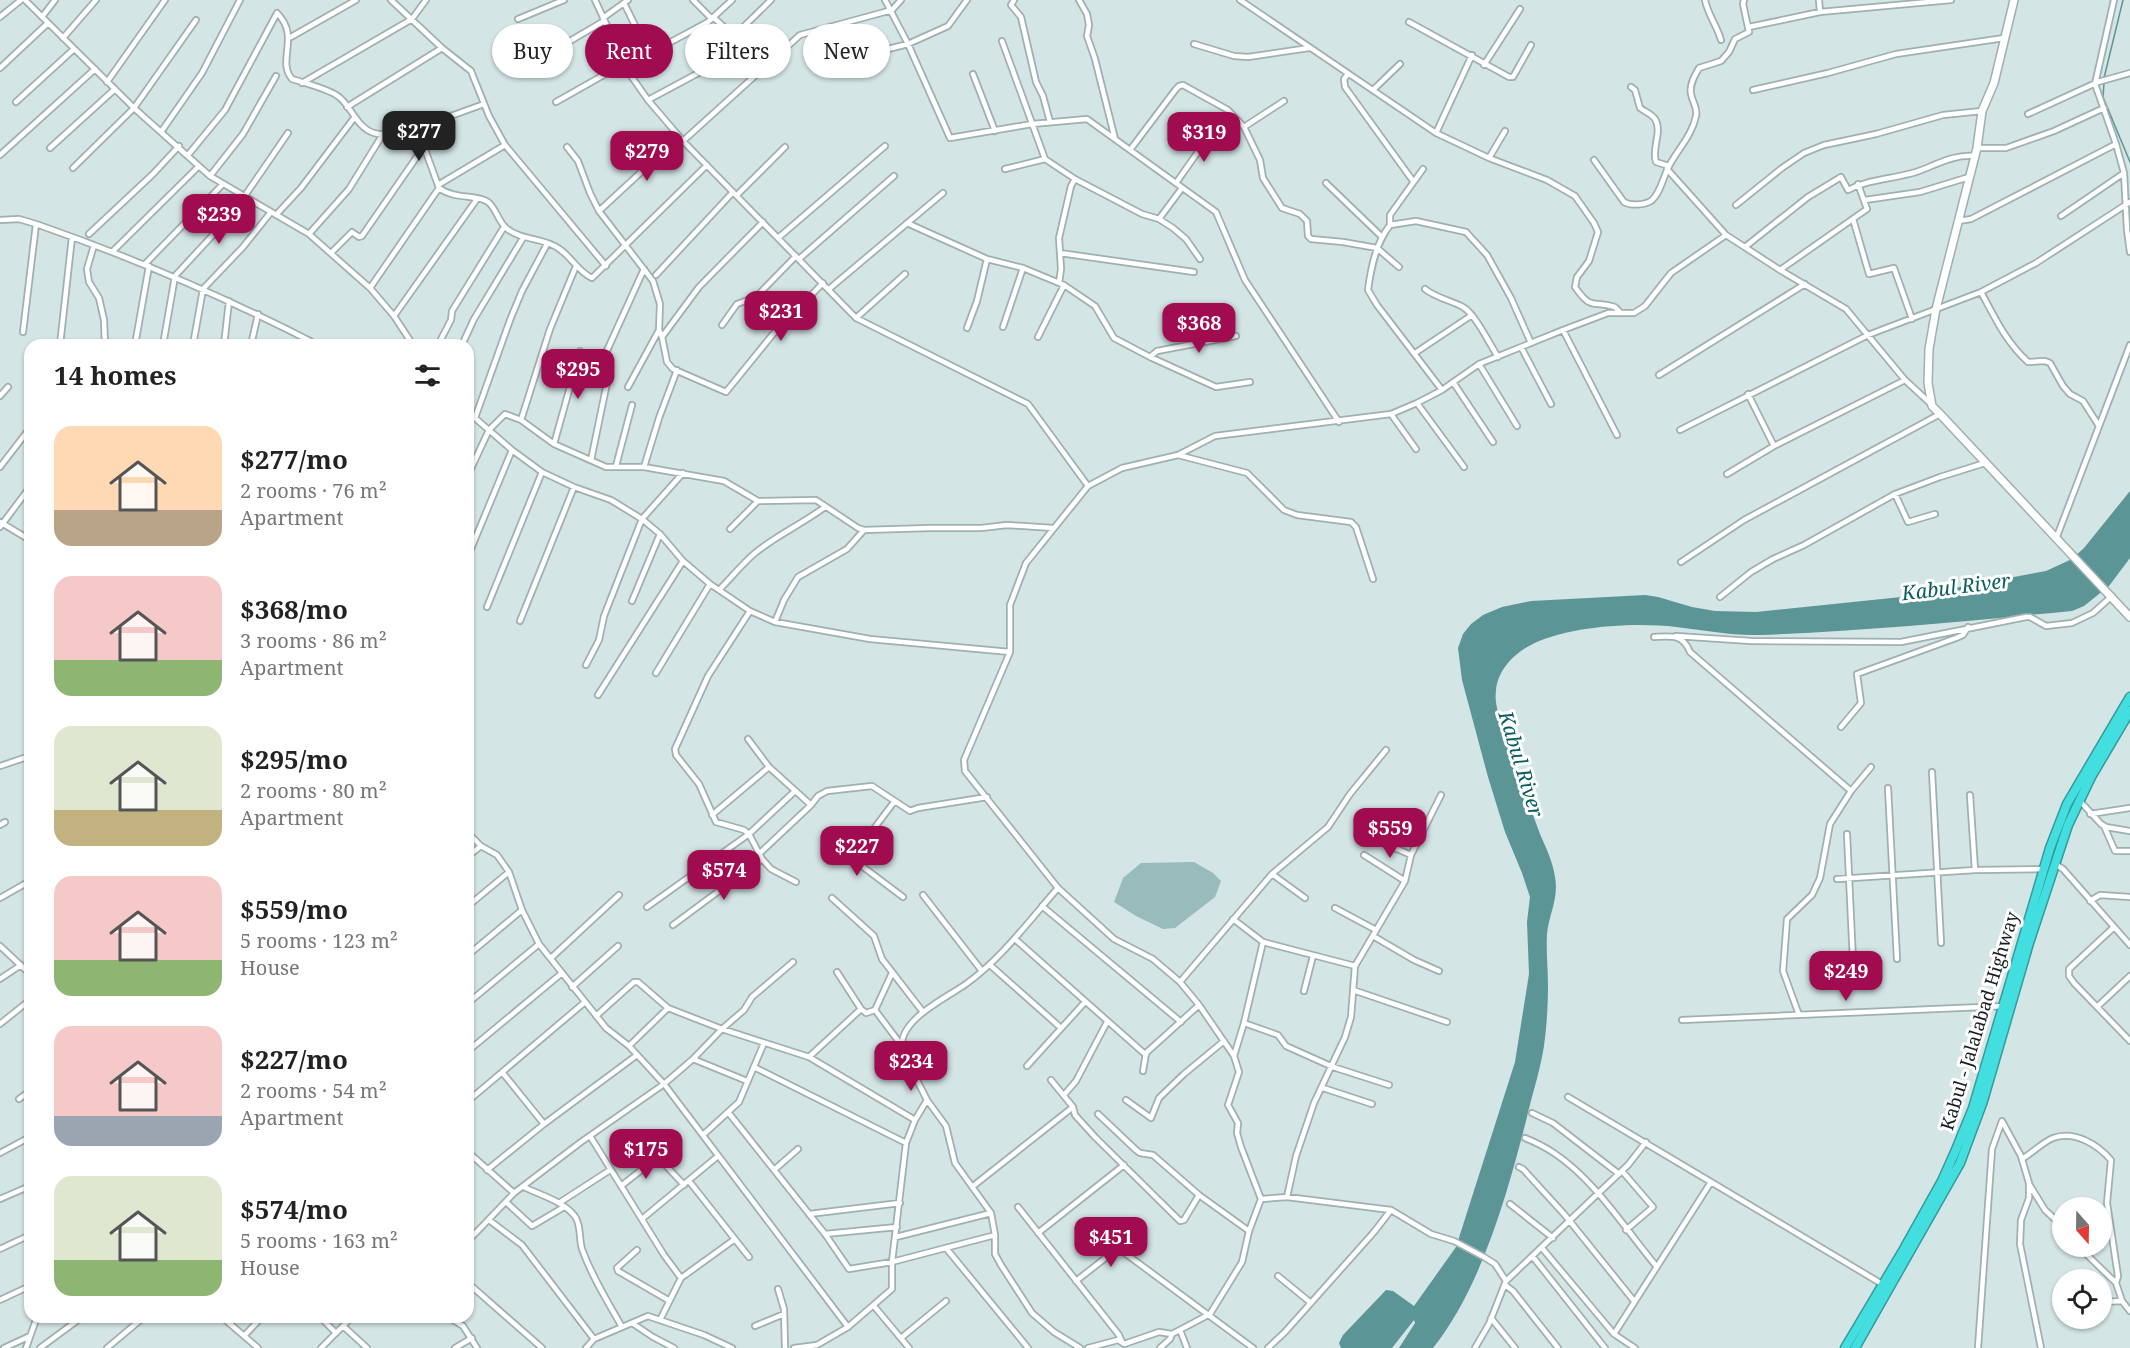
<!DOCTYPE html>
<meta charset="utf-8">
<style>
body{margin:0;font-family:"Noto Serif",serif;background:#f6f6f6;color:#222;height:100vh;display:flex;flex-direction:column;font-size:22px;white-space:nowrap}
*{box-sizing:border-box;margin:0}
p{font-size:20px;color:#767676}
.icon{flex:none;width:33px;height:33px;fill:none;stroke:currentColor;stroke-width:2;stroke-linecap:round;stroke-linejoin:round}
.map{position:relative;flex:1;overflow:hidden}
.details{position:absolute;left:24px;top:339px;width:450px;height:984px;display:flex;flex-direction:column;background:#fff;border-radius:18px;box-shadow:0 2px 4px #0004}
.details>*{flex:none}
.banner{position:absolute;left:492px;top:24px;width:570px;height:54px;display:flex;gap:12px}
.needle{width:39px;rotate:160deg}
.tools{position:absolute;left:2052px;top:1197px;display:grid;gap:12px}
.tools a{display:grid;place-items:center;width:60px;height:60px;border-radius:50%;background:#fff;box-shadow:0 2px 4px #0004;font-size:30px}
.price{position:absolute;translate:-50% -51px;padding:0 14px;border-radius:12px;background:#a10b50;color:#fff;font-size:20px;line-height:39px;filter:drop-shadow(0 2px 3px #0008)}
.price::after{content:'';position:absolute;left:50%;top:36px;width:18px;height:14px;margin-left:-9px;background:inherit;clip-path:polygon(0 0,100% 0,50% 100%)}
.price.active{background:#222;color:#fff}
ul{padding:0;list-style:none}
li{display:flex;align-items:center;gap:18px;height:150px;padding:0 30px}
li span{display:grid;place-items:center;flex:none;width:168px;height:120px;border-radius:18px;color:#555}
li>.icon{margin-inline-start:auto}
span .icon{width:72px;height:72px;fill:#fffc;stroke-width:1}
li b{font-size:26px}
h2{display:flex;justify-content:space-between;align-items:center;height:72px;padding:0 30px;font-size:26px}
.chip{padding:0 21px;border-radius:27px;background:#fff;box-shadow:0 2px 4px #0004;font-size:21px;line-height:54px}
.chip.active{background:#a10b50;color:#fff}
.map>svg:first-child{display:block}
</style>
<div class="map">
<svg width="2130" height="1348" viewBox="0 0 2130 1348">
<rect width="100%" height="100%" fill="#d4e5e5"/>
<path fill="#98bbbb" d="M1194,862L1213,873L1221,881L1215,897L1175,928L1163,929L1136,916L1114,902L1123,878L1141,863Z"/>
<path fill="#5c9595" d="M2130,491V558L2109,586L2084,606L2072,611C1968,621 1864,631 1760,635C1732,636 1704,630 1676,627C1635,622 1565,626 1529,646C1512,655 1497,672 1496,691C1494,704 1500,717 1503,729C1514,765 1527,799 1540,834C1546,848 1553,862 1555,877C1559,898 1549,914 1547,934C1546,951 1548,969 1548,986C1548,1003 1547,1021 1545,1038C1542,1066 1532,1094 1526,1121C1507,1195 1481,1288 1433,1348H1399L1415,1323L1414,1320L1392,1348H1341L1339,1343L1343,1335L1386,1290L1393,1291L1414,1306L1456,1247L1515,1062L1529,974L1527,922L1530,897L1522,873L1505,832L1488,777L1462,680L1458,648L1463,634L1471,624L1483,615L1502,607L1531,601L1645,595L1658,597L1692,607L1715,611L1756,612L1911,596L2046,571L2072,559L2084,548Z"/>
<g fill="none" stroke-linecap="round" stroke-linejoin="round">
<path stroke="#5c9595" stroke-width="1.5" d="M2104,78L2123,0
M2104,83L2103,97L2130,162"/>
<g stroke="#9fb0af" stroke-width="8">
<path id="street" d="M25,0L134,108L210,176L309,234L370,288L394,316L413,345
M391,0L442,48L471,71L489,116L505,145L606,266
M595,0L629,73L648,100L683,141L856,318L1028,404L1088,486
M693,0L712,19
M885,0L908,44L950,138L1032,124L1087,119L1216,212L1245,280L1339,422
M1014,0L1011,5L1021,17L1036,82L1043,96L1050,122
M1079,0L1087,14L1089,25L1087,36L1095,59L1115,139
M1240,0L1436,133L1489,158L1547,180L1575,196L1594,223L1598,232L1589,261L1577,277L1575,287C1592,311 1591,300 1615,307L1621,313
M1705,0C1708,15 1717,26 1721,40
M1819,0L1820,12
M2114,0L2095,84L2116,144L2124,173L2127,230L2130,252
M624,3L649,54
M277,13C301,37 276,60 292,79C304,83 330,89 339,97C351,106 357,128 374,133C389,138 404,127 419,133L439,188C455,200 477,194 488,202C496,208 498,221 506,228C522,241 542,237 558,248C571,256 578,272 592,278L707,165
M0,17L21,0
M42,17L55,0
M603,18L628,0
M714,18L734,36L771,0
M518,19L564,0
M1409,22L1509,77H1513L1531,45
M1749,27L1820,12L1951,0
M291,37L356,0
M63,38L96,0
M1002,41L1045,159L1075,179L1142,214L1159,219L1173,228L1186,239L1200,259
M1194,44L1234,56L1248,57L1309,48
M844,60L908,44L948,26L967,0
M536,61L604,21
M1484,65L1520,9
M626,66L708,22L732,0
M0,68L48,23
M973,74L995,131
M1348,74L1344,79L1345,87L1413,181
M107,82L165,0
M302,83L412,19L426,0
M1631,87L1635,90L1640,108C1644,111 1652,114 1655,119C1663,132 1651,148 1656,162L1669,166
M1373,90L1400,64
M1753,90L1828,73L1896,54L2004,38
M648,100L704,70
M16,102L74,49
M556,102L625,63
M347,107L442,48
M2028,114L2098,82L2130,73
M1244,127L1284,101
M412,130L484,104
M161,132L202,73L240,0
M1436,133L1472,55
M683,141L800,35L892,10L901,0
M567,147L578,161L590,193L599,211L653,281L660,304L659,330L662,337L667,362L673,369L726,392L773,334L823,283
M50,148L115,89
M1977,148H2006L2054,131L2104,108
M1130,150L1176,89L1179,86L1183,85L1228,110L1244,127L1260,160L1263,178L1282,208L1300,214L1307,221L1308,236L1311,239L1343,242L1377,248L1399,267
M0,155L95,69
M188,155L225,110L276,15
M1489,158L1505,131
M1594,160L1624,202C1631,206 1644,205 1651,201C1660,194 1663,178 1668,168C1677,150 1692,136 1696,116C1698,107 1692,102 1691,94C1689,85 1695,75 1699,68L1721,61L1729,52L1735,39L1749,32L1743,4L1744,0
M73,168L134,108L196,20
M1005,169L1045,159
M1667,169L1726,235
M210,176L243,134L276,76
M1176,183L1214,129
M1326,183L1381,236
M438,185L505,145
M737,195L785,147
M244,197L288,133
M1865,200L1920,192L1969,177
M1736,205L1782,168L1804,153L1824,145L1876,134L1943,115L1982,111
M599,211L679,137
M276,215L301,188L354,118
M2061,216L2124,173
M1159,219L1182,188
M1853,219L1869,274L1894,268L1912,319
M0,220L19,219L36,224C134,258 227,298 318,345
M1958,221L1971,219L2116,144
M907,223L987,259L1023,268L1064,285L1095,306L1114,338L1150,357L1216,387L1250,382
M1390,225V215L1423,169
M89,234L153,174L179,146
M309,234L349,189L383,134
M778,238L885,146
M94,245L87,269L89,282L99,298L104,320L105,345
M1745,247L1808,197L1841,177L1848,190C1869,179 1893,179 1916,172C1936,165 1953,154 1975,156
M112,252L199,166
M331,253L352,232L359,237L362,236L425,145
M1060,253L1194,272
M799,259L894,176
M145,264L223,184
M1780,270L1867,209L1858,184
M656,275L733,192
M1059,283L1061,269L1059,238L1071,186L1075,179
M370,288L439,188
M829,289L943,193
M1425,289C1436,298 1450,300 1463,307C1476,315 1489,343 1498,357
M1981,292C1995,318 2006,342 2028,362L2045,361L2050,363L2063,386L2070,394L2083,401L2099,426
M394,316L477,199
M856,318L905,274
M722,325L737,304L756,297L796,256
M1003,327L1023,268
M967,328L977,301L987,259
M1563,330L1617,435
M23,332L36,224
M662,337L699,287L763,222
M1038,337L1064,285
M60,345L72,237
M135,345L149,266
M163,345L175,276L247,198
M193,345L203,289L243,247L271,212
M224,345L229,301
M251,345L258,314
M438,345L451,320L452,311L504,227
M462,345L474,319L523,238
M1521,347L1551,404
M1415,353L1472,315
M1150,357L1157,351L1236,336
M1479,364L1517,426
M1659,375L1805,284
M1453,382L1493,442
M628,387L659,330
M1442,390L1377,305L1368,290C1371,267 1376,243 1390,225L1416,221L1466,232L1487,255L1511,298L1531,343
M1748,394L1774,446
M0,396L8,387
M1417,403L1464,467
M468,412L512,450L542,472L574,487L611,500L642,519L660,534L683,561L710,584L750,611L775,622L870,639L1010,652V605L1026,563L1088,486L1122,468L1178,455L1215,436L1391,414L1417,403L1442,390L1479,364L1563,330L1608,313H1634L1645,306L1671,273L1726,235L1780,270L1846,309L1905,380L1931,404
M1391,414L1416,449
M475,418L510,320L522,291L547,244
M521,420L550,329L576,266
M1680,430L1868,335L1981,292L2036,263L2130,202
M554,444L580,351
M1178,455L1247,473L1284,510L1297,515L1351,522L1356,527L1373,579
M591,460L608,378L600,366L644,269
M616,466L632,405
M0,467L30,428
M644,467L659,418L677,370
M1727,474L1774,446L1905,380
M468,475L489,430L505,414L521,420L554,444L606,467H644L724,481L758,501L816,500L858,528L864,530L930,528H981L1007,525L1053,528
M1895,494L1908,522L1935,514
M0,522L30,540
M0,527L30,487
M730,529L758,501
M2056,539L2130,345
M468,556L512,450
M1681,562L1744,520L1940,414
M719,590C731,578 742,564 755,553C777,535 802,524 825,507
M1720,597L1751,572L1773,559L1804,545L1895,494L1940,477L1985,463
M632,601L660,534
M487,607L542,472
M750,611L708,676L675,749L676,755L699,784L716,822L744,830L749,834L762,859L771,869L796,882
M520,621L574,487
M775,622L784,600L798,577L847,549L864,530
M1676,636L1751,641L1901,642L2026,617H2030L2046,626L2072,623L2093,613L2112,596
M1654,637C1671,636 1683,634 1690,652L1851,791
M1010,652L964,760L965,771L1058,888L1114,939L1153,959L1180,982L1199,1005L1234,1056L1239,1072L1228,1105L1238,1123L1237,1133L1241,1147L1261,1199
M586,665L599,640L604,616L642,519L683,473
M656,673L710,584
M598,695L683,561
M1841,727L1861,703L1857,674L1956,638L1963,635L1968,627
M748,739L769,767L811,805
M0,766L30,756
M1932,772L1941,943
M1888,788L1897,959
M1970,795L1975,870
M2079,800L2101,824L2106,827L2130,831
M2090,814L2130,808
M712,815L769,767
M0,825L5,822
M2104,826L2115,851H2130
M468,833L481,846L497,855L509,872L522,910L539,944L606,1028L629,1046L664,1084L848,1327
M1847,834L1853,961
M826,839L903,897
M1374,839L1411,855
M759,854L811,805L818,796L827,791L872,786L910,811L918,808L987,797
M1364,855L1405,881
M468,856L481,846
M851,859L894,802
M2055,864L2063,869L2130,945
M1272,874L1305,898
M1837,879L1975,870L2043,869
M923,895L982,971
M0,898L30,881
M832,898L874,936L882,959L923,1012
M2090,901L2100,895L2130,897
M468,906L509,872
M1042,906L1181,1022
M647,907L749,834L795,791
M1335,908L1376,930
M1233,919L1263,942L1355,966
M673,925L762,859
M2113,928L2069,969V976L2074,983L2130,1041
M1373,936L1414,960L1439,971
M1015,939L1146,1055
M0,946L30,974
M468,955L522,910
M551,958L619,895
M990,965L1061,1028
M837,972L861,1009L866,1013L875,1010L892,973
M0,979L21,965
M1180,982L1272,874L1328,827L1350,794L1386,750
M572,987L618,946
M1353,990L1447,1022
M1304,991L1313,956
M468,1003L539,944
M2097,1007L2130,976
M875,1010L902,1046
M1799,1015L1783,971L1787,919L1812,895L1820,878L1830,824L1851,791L1871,767
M596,1016L634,982H638L668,1008
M1682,1020L2005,1006
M1244,1023L1278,1035L1286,1046L1333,1067L1389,1085
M0,1024L30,1000
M629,1046L668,1008L722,1029L809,1057L915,1120
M468,1051L562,973
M1234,1056L1244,1023L1263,942
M809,1057L861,1009
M693,1059L747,1081
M1027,1066L1085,1002
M754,1067L906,1143
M1143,1071L1146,1053L1199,1005
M502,1072L544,1124
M1051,1080L1073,1107L1075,1115L1095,1137L1180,1221L1184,1220L1199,1195
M1323,1088L1372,1104
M1064,1095L1076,1081L1107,1022
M1568,1097L1711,1182L1614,1334L1635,1348
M19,1099L30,1091
M927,1100L946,1126L955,1163L991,1213L995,1235V1254L1001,1265L1032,1313L1054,1332L1080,1348
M1126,1100L1151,1118L1159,1098L1184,1074L1224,1041
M468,1101L585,1002
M728,1112L825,1234L849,1269L892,1262L995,1235
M1532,1113L1553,1123L1619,1174
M1098,1114L1136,1150L1140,1153L1153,1155L1199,1195L1249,1231
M703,1135L739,1102L764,1043
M590,1136L664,1255L681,1278
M1525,1138C1535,1142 1545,1147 1554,1153C1596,1181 1625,1229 1657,1267
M643,1141L684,1185
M468,1152L514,1193
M0,1153L30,1137
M2022,1159C2032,1153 2043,1142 2053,1138C2075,1130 2098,1145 2111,1160L2107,1203L2118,1276L2116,1283
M1519,1167L1523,1169L1564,1214L1634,1301
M487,1170L544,1124L637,1055
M774,1170L798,1149
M1622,1171L1653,1207L1626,1230
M689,1181L749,1257
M1711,1182L1882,1284
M2029,1184L2045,1210L2062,1226
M621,1186L658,1157
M524,1187C540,1195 566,1202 576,1218C581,1227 579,1239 582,1249C592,1277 608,1302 622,1327
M972,1187L1073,1107
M1287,1197L1296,1156L1314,1103L1345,1037L1351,1017L1355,966L1405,881L1411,855L1441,795
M0,1199L30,1186
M506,1202L532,1226L564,1207
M559,1203L610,1170
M1510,1204L1553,1238
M1018,1207L1119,1335L1122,1342
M809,1214L900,1203
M642,1219L718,1156
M489,1220L522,1245L594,1339
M1038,1233L1124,1165
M825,1234L897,1227
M896,1237L991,1213
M468,1241L514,1193L581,1142L664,1084L693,1059L722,1029L744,1010L752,997L793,962
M2078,1246L2116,1283L2122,1301
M946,1248L1028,1348
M1118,1248L1253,1348
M1542,1248L1614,1334
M0,1249L30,1235
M637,1250L617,1268L618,1271L668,1300
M1533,1257L1605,1348
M1278,1276L1311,1303
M1076,1281L1131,1238
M468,1283L542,1348
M1505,1285L1513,1291L1558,1348
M778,1289L784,1309L785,1348
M0,1300L30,1286
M2102,1302L2122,1301L2130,1311
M874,1306L909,1348
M222,1317L258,1348
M320,1317L336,1333
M448,1317L463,1326L477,1348
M1491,1318L1515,1348
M660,1320L681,1278L735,1239
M632,1323L653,1337L674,1348
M343,1326L367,1348
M755,1326L784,1314
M1180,1330L1187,1348
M244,1336L262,1317
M901,1338L946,1301
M4,1348L30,1336
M26,1348L37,1317
M40,1348L82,1317
M107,1348L144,1317
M321,1348L352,1317
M455,1348L472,1338
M586,1348L594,1339L648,1316L704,1335L732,1348
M794,1348L817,1345L848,1327L892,1289V1262L906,1143L915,1120L927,1100C922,1090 903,1054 902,1046C900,1019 948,997 966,984C1002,958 1028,922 1058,888
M1088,1348L1118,1340L1124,1344L1127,1343L1159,1332L1172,1334
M1160,1348L1170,1339L1172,1334L1210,1314L1242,1262L1249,1231L1261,1199L1287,1197L1391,1210L1431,1234L1454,1241L1484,1257L1495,1264L1506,1281
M1268,1348L1285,1332L1374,1232L1391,1210
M1475,1348L1489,1324L1506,1281L1628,1165L1646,1142
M1978,1348L1992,1149L2002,1121L2021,1156L2029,1183V1198L2021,1220L2020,1244L2041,1348"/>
</g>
<g stroke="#9fb0af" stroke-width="10">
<path id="secondary" d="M2014,0L1994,83L1982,111L1977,148L1936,309L1929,349L1928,383L1932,406L1940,414L2130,617"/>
</g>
<g stroke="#349b9b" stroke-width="11">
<path id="highway" d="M1845,1348L1904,1249L1942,1181L1955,1152L1973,1108L2050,848L2067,804L2130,697
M1855,1348L1960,1163L1983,1101L2029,943L2068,825L2091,777L2130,711"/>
</g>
<use href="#street" stroke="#fff" stroke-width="4.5"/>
<use href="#secondary" stroke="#fff" stroke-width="7"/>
<use href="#highway" stroke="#43dedf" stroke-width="8"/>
</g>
<g text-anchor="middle" stroke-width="6" stroke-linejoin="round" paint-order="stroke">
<g font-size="18" fill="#181e1e" stroke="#fff">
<text transform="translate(1980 1021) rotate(-73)" y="6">Kabul - Jalalabad Highway</text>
</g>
<g font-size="20" font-style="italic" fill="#0a5e5f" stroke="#fff">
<text transform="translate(1956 587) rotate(-7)" y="7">Kabul River</text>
<text transform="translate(1521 764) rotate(73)" y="7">Kabul River</text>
</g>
</g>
</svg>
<div class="tools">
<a><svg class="needle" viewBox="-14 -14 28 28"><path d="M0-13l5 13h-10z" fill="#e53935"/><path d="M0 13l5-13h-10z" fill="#767676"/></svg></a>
<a><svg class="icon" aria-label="locate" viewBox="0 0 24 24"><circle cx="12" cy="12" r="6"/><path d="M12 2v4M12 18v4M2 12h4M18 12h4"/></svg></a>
</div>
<b class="price active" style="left:419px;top:162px">$277</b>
<b class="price" style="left:1204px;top:163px">$319</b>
<b class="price" style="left:647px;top:182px">$279</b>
<b class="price" style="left:219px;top:245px">$239</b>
<b class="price" style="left:781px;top:342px">$231</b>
<b class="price" style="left:1199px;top:354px">$368</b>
<b class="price" style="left:578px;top:400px">$295</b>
<b class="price" style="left:1390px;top:859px">$559</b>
<b class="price" style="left:857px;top:877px">$227</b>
<b class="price" style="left:724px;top:901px">$574</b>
<b class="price" style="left:1846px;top:1002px">$249</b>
<b class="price" style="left:911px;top:1092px">$234</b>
<b class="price" style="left:646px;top:1180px">$175</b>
<b class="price" style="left:1111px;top:1268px">$451</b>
<div class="banner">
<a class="chip">Buy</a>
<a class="chip active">Rent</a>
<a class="chip">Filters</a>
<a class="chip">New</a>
</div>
<section class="details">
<h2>14 homes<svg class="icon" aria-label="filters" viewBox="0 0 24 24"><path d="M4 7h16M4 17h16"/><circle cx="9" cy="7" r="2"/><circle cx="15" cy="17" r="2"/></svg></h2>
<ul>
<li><span style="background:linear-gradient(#ffd9b3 70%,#b9a48a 0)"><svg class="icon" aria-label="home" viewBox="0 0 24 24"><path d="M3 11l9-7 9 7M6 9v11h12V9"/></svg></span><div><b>$277/mo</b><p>2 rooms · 76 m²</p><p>Apartment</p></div></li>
<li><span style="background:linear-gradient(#f6c9c9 70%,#8fb573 0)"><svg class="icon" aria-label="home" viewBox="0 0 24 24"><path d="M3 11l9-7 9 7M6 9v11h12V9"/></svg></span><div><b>$368/mo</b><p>3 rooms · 86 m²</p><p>Apartment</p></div></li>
<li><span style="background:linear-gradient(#dfe7d0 70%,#c2b280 0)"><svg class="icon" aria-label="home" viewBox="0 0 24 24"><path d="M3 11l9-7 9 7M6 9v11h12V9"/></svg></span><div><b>$295/mo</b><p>2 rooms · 80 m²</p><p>Apartment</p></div></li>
<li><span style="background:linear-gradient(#f6c9c9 70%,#8fb573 0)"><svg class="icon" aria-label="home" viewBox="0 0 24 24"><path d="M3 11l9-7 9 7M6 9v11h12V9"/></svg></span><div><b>$559/mo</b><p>5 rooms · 123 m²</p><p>House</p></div></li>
<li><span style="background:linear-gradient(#f6c9c9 75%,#9aa5b1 0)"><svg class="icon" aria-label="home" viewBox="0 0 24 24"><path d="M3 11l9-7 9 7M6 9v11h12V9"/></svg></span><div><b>$227/mo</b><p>2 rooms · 54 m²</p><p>Apartment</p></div></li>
<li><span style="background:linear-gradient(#dfe7d0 70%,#8fb573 0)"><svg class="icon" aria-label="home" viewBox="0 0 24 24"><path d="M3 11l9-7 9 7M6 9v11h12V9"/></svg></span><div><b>$574/mo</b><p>5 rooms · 163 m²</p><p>House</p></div></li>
</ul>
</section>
</div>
